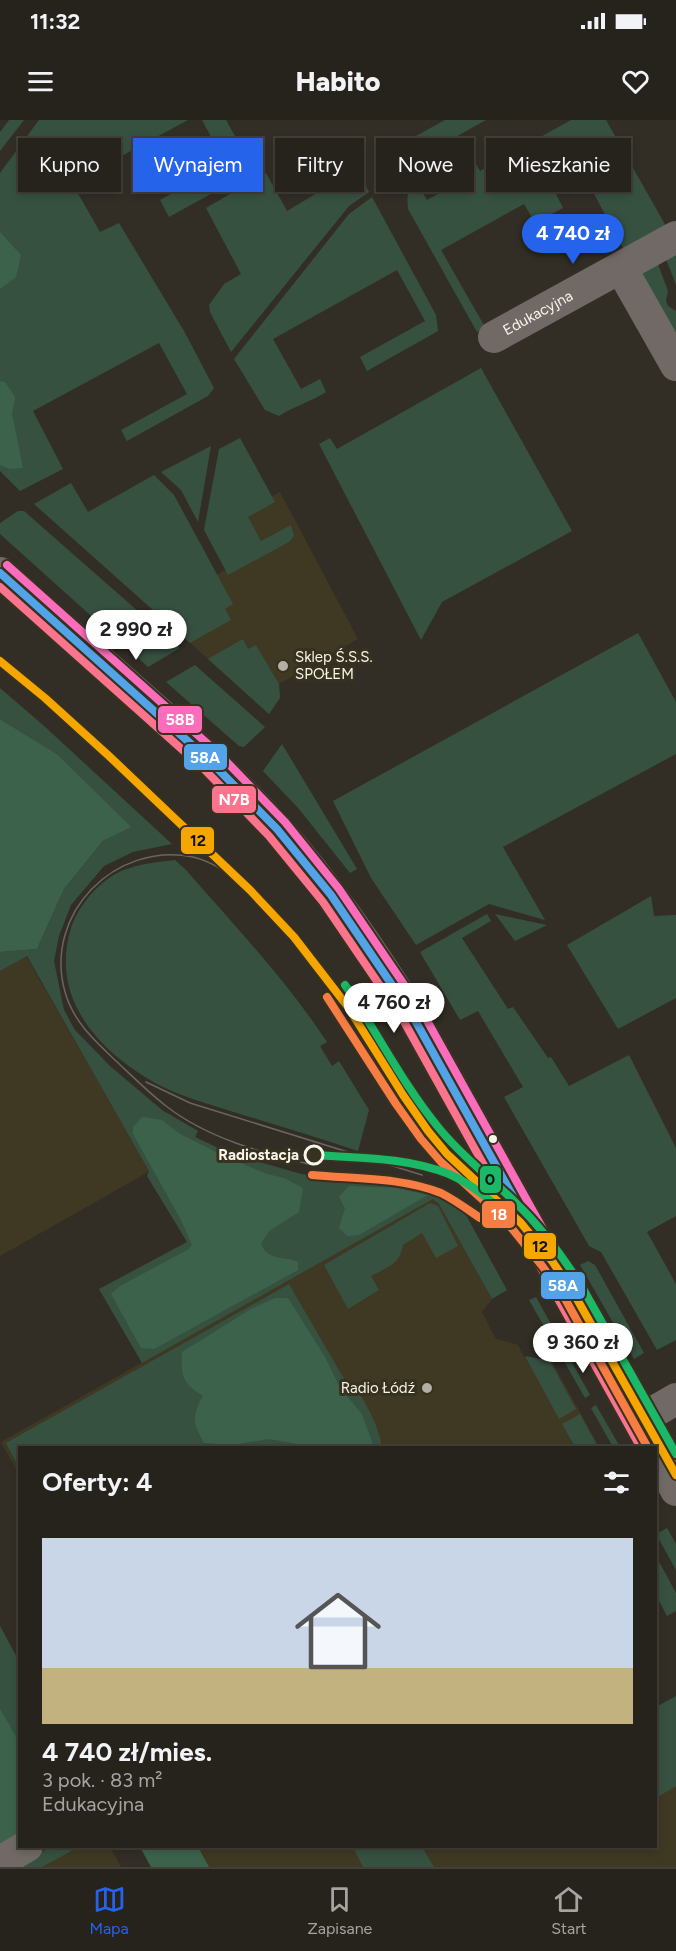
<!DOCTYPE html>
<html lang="pl">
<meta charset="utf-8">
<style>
body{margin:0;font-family:Figtree,sans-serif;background:#2e2a25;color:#f1f3f6;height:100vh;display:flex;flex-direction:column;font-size:22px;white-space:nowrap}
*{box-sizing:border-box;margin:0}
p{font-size:20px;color:#a4a4a3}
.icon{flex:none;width:33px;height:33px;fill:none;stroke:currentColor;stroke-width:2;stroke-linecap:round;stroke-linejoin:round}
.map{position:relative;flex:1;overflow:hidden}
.drawer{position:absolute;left:18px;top:1326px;width:639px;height:402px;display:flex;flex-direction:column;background:#26221c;border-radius:0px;box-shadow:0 3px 9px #0003,0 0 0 2px #423f3b}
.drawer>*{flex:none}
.hud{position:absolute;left:18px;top:18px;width:640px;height:54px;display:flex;gap:12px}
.price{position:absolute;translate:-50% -51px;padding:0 14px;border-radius:21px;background:#fff;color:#222;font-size:20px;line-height:39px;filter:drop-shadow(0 2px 3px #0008)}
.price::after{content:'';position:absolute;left:50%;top:36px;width:18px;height:14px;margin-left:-9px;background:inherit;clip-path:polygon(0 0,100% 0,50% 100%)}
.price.on{background:#2563eb;color:#fff}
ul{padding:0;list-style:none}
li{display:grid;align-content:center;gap:12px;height:318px;padding:0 24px}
li span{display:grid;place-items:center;height:186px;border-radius:0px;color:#555}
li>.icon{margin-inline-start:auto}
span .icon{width:108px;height:108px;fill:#fffc;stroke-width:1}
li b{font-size:26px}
h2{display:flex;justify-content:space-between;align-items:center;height:72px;padding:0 24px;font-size:26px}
.chip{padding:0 21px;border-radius:0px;background:#26221c;box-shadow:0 3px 9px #0003,0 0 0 2px #423f3b;font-size:21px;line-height:54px}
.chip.on{background:#2563eb;color:#fff}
.status{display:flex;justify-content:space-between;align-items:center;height:42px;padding:0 30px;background:#26221c;direction:ltr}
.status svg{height:16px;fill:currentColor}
header{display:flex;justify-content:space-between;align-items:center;height:78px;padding:0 24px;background:#26221c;font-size:27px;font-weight:800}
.tabs{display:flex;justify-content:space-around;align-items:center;height:84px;border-top:2px solid #423f3b;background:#26221c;font-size:16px;color:#a4a4a3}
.tabs a{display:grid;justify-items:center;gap:3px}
.tabs .on{color:#2563eb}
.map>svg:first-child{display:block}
</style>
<div class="status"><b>11:32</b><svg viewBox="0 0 49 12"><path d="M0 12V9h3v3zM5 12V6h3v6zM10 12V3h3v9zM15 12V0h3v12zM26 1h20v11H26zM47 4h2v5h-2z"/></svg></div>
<header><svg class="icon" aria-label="menu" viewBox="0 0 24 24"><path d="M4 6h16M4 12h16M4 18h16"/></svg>Habito<svg class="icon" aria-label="heart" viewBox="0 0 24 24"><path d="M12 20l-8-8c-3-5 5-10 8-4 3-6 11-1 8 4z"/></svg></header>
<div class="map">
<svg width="676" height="1747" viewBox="0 0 676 1747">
<rect width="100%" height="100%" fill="#322e25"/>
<path fill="#3f3822" d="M280,372L358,519L279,564L280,578L269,594L157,493L181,474L259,431L238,394Z
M26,836L150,1051L0,1136V851Z
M433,1079L439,1084L492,1179L482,1192L496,1219L518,1225L524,1237L551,1240L599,1327L20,1328L19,1355L1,1322Z
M656,1590L676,1625V1747H187L176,1727L656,1726Z
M79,1726L110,1727L121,1747H42Z"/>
<path fill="#375141" d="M9,0H24L0,31V12Z
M39,0H188L72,63L100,112L119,103L184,211L214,268L208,276L127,321L121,310L187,274L159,223L33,291L63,349L20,371L0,351V53Z
M202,0H226L254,50L169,97L160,80L225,43Z
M445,0H486L404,46H384L383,43L387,32Z
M571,0H606L667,108L624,130L584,55L554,70L563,88L535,103L524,84L441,130L485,207L477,212L408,89C407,77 407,69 415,60L427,80L465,59L454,38L468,30L480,51Z
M357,49L369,72L349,86L231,232L210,192L209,185L224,164L241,154L206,88L266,53L287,91Z
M372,77L436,195L438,211L367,251L360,237L425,201L397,150L273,219L301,269L320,259L326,272C311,282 294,286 279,296L265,290L234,239L349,94Z
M676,124V165L663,131Z
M655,136L668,171L666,181L668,186L676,191V225L642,159V152Z
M481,248L572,411L442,482L421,520L319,324L330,318L337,329Z
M240,318L275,382L248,397L261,421L291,405L294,416L289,422L228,455L204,410L219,329Z
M211,326L198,402L181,370L161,352Z
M154,355L174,375L233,484L225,489L231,500L190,523L34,384L71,363L88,392Z
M18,391H24L180,528L148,547L0,414V403Z
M638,513L676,582V634L503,727L545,800L489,784L416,825L371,758L333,681Z
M243,519L248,529L256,525L279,564L280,578L269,594L208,539Z
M195,545L265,607L244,627L239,626L166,562Z
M0,568L43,605L172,724L133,732L104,746L71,785L59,816L54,841L64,890L75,910L110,946L162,990L198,1011L195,1017L229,1033L301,1054L363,1062L397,1063L446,1076L461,1086L507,1170L492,1179L439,1084L433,1079L142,1243L99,1169L187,1122L147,1056L149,1051L27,836L0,851V832L37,829L64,769L103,721L130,707L57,634L0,599Z
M282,624L357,749L350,753L299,689L263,651Z
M175,740L186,750C235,806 286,860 327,922L320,926L332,946L339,941L369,990L358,1031C319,1018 280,1006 240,994C213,985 184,978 159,965C100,933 49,879 71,808C79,783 104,755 130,748C144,743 160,742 175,740Z
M651,776L654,796L676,795V878L618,909L567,825Z
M487,794L491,801L462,818L508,889L513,887L548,938L551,937L569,966L629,935L676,1028V1096L647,1112L676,1164V1220L657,1230L601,1132L589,1126L504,977L523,967L478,891L460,900L420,832Z
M495,794L547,805L515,821Z
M430,1083L438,1086L458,1126L436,1138L422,1113L403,1125C400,1145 387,1147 371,1156L379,1170L348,1189L324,1145Z
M588,1141L595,1145L644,1233L634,1239L580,1145Z
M289,1164L350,1269C353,1270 357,1271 359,1274C366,1281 384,1319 381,1328H20L19,1348L6,1323Z
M536,1177L590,1275L585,1278L529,1180Z
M525,1236L550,1241L576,1289L559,1299Z
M596,1285L620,1327H613L591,1288Z
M580,1294L598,1327H575L562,1304Z
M667,1408L676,1424V1450L656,1414Z
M656,1436L676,1473V1491L667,1496L656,1475Z
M0,1506L19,1541V1624L0,1588Z
M676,1576V1666L656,1678V1587Z
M51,1727H79L42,1747H15Z
M353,1727H422L434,1747H363Z"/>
<path fill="#3d624c" d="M0,112L21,135L16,157L0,169Z
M0,261L5,262L15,277L12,294L23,348L10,349L0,345Z
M0,599L57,634L131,707L103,721L64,769L37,829L0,832Z
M142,997L162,1000L180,1014L226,1037L267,1054L284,1058L303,1068L299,1092L269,1111L261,1124C268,1141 284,1136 298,1142V1150L154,1229L141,1228L111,1174L120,1166L189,1129L192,1125L181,1100L133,1014V1007Z
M349,1066L395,1068L428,1075L359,1115L347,1116L339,1108L345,1088L339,1077Z
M275,1178H288L325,1237L340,1268L362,1294L373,1325L368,1327H299L298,1324L269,1319L232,1325L204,1323C193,1302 191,1298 203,1276C182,1263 181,1256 182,1232L251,1189Z
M0,1588L20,1624L19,1715L0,1726Z
M140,1727H198L209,1747H151Z"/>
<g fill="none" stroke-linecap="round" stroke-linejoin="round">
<g stroke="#706966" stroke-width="32">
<path d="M621,148L676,245"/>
<path id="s1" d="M494,217L676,117"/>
<path d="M0,453C93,537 193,616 277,709C328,766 370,829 411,893L653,1328"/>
<path d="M638,1301L676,1279"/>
<path d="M656,1332L676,1370"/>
<path d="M0,1742L27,1726"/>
</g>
<path stroke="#6a6560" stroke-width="1.5" d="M248,768C231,755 214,742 193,737C115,721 43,794 65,872C73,901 94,920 115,940C132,956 148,972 166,986C207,1018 262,1033 313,1045
M146,962L190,983L422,1055"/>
<g stroke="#373120" stroke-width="12">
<path id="bus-1" d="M0,453L211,642L277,709L331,775L411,893L653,1328"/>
</g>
<g stroke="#373120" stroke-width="12">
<path id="bus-2" d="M0,467L204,649L269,716L323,782L402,898L641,1328"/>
</g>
<g stroke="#373120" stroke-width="12">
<path id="bus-3" d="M7,445L219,634L285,702L339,769L420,888L662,1323"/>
</g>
<use href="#bus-1" stroke="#53a3e8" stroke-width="8"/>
<use href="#bus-2" stroke="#fc738d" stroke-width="8"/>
<use href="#bus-3" stroke="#fb6dba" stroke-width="8"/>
<g stroke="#373120" stroke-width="12">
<path id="tram-1" d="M0,541L45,578L109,636L250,770L294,817L348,887L403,975L428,1011L447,1034L521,1103L552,1141L573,1172L676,1355"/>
</g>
<g stroke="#373120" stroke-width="12">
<path id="tram-2" d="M327,877L396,984L421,1019L441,1042L505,1100L543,1147L564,1177L648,1328
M312,1055C355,1059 401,1057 441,1073C455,1080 467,1089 480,1098"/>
</g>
<g stroke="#373120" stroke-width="12">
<path id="tram-3" d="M345,865C377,912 402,963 438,1007C461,1036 491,1058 517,1084C542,1108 563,1137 582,1167L676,1334
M314,1035C359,1038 406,1037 449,1054C465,1061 479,1071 492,1082"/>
</g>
<use href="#tram-1" stroke="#f7a600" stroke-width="8"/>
<use href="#tram-2" stroke="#f77d43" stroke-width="8"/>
<use href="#tram-3" stroke="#1ab867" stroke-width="8"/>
</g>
<g fill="#b2afa4" stroke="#373120" stroke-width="2">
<circle cx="283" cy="546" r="6"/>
<circle cx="427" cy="1268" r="6"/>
</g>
<circle fill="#f7f4e9" stroke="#373120" stroke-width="2" cx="493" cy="1019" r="5"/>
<circle fill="#373120" stroke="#f7f4e9" stroke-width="3" cx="314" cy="1035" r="9"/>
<g text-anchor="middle" stroke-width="6" stroke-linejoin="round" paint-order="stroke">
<g font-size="15" fill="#f7f4e9" stroke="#373120">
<text dy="5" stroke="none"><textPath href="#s1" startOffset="50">Edukacyjna</textPath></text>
</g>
<g font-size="15" fill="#f7f4e9" stroke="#373120" text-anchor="start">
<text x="295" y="542">Sklep Ś.S.S.<tspan x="295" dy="17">SPOŁEM</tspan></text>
<text x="415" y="1273" text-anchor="end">Radio Łódź</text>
</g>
<g font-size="15" font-weight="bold" fill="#f7f4e9" stroke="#373120" text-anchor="end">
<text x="299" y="1040">Radiostacja</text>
</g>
</g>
<g stroke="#373120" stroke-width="2">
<rect x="157" y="585" width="46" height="29" rx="6" fill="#fb6dba"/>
<rect x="183" y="623" width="45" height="28" rx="6" fill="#53a3e8"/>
<rect x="211" y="665" width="46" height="29" rx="6" fill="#fc738d"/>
<rect x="180" y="706" width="35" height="29" rx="6" fill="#f7a600"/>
<rect x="479" y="1045" width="23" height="29" rx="6" fill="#1ab867"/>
<rect x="481" y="1080" width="35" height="29" rx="6" fill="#f77d43"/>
<rect x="523" y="1112" width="34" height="28" rx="6" fill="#f7a600"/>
<rect x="540" y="1151" width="46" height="29" rx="6" fill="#53a3e8"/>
</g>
<g font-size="16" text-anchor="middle" font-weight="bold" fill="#fff">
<text x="180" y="605">58B</text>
<text x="205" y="643">58A</text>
<text x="234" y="685">N7B</text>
<text x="499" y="1100">18</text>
<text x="563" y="1171">58A</text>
</g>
<g font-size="16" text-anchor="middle" font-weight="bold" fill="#111">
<text x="198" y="726">12</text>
<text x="490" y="1065">0</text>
<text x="540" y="1132">12</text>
</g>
</svg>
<b class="price on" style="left:573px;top:145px">4 740 zł</b>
<b class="price" style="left:136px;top:541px">2 990 zł</b>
<b class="price" style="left:394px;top:914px">4 760 zł</b>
<b class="price" style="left:583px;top:1254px">9 360 zł</b>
<div class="hud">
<a class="chip">Kupno</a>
<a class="chip on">Wynajem</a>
<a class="chip">Filtry</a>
<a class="chip">Nowe</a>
<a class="chip">Mieszkanie</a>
</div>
<section class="drawer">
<h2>Oferty: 4<svg class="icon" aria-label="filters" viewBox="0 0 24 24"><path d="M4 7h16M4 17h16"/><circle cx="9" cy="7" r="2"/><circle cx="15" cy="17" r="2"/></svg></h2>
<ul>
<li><span style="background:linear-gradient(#c9d6e8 70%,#c2b280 0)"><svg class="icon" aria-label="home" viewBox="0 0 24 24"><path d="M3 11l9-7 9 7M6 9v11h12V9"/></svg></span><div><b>4 740 zł/mies.</b><p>3 pok. · 83 m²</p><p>Edukacyjna</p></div></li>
</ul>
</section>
</div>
<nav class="tabs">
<a class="on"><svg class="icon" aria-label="map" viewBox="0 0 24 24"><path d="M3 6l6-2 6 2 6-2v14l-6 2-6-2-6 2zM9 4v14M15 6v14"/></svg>Mapa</a>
<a><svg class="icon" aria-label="saved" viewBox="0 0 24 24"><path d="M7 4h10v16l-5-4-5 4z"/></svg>Zapisane</a>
<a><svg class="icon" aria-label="home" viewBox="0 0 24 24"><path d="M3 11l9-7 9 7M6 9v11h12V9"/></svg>Start</a>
</nav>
